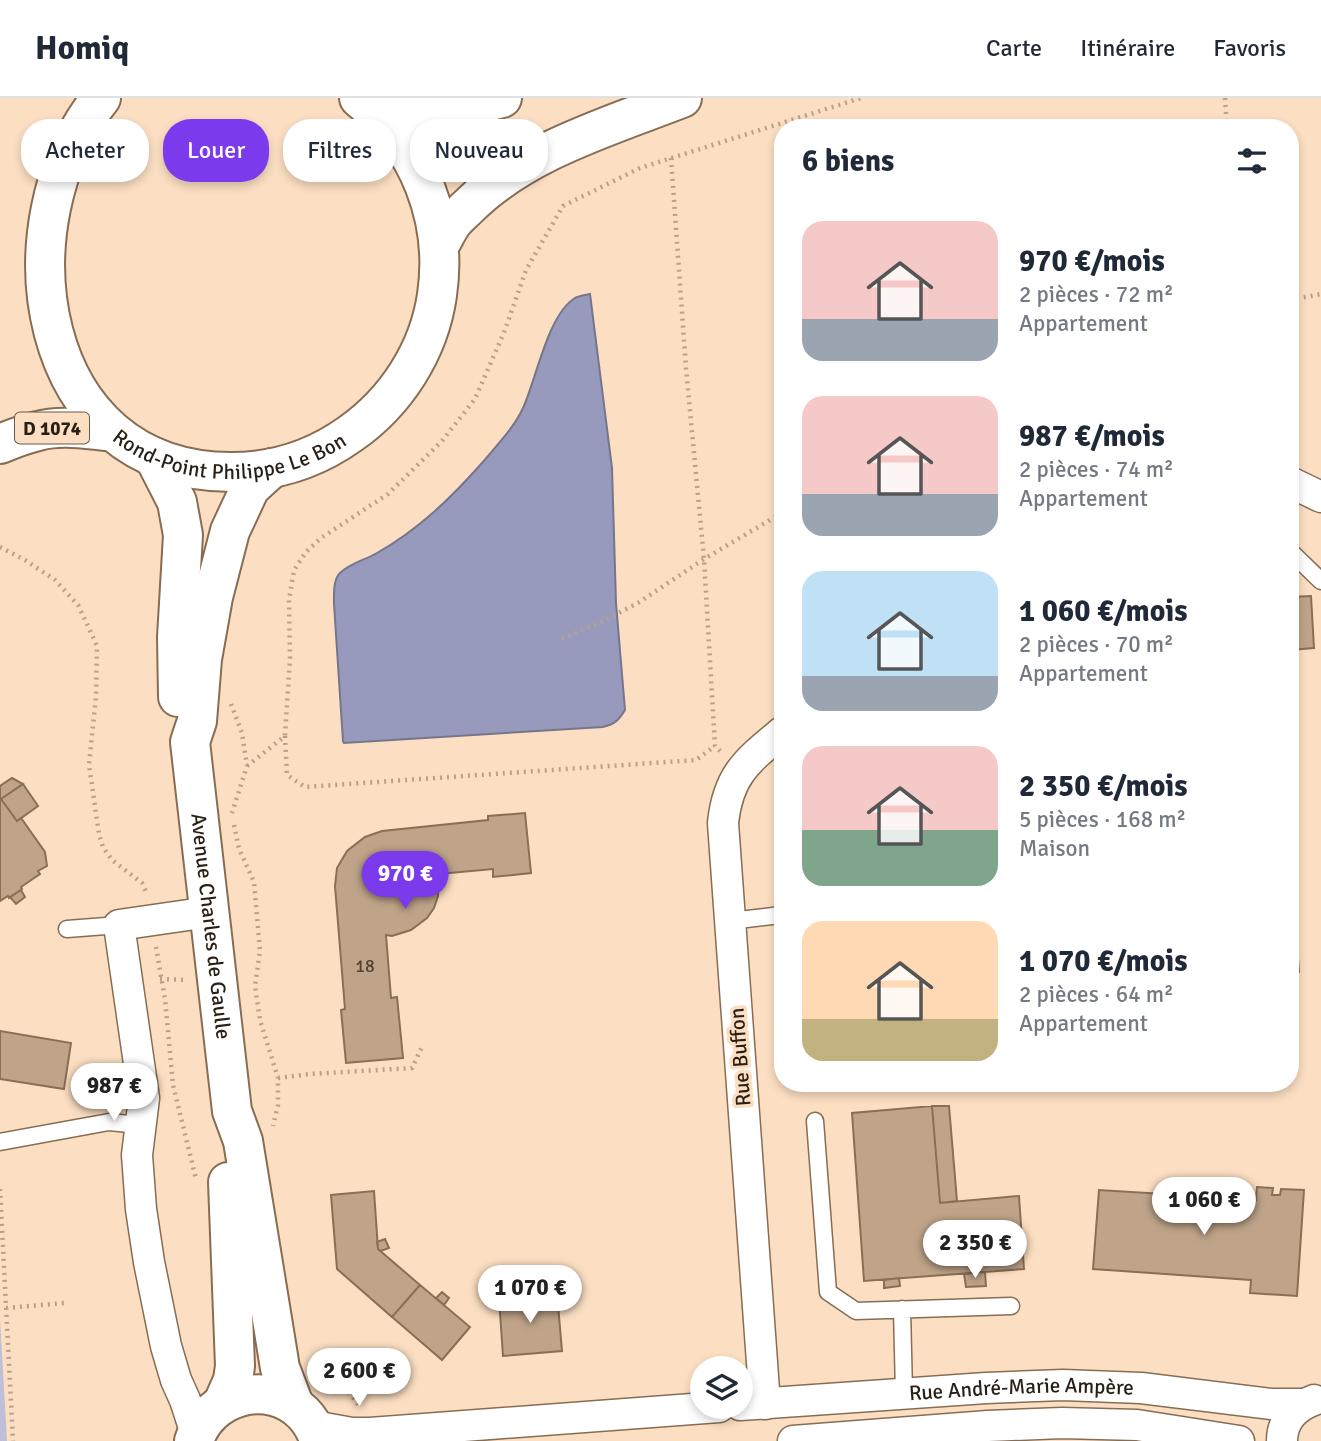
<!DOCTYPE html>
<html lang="fr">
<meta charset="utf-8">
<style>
body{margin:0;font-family:Signika,sans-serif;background:#f2f2f3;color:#1f2937;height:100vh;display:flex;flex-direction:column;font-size:26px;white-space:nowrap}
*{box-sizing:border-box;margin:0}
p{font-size:23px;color:#747a83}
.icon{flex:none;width:38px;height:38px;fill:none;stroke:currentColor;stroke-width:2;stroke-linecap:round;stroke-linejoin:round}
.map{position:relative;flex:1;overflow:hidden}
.panel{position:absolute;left:774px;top:21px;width:525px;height:973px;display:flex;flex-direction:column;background:#fff;border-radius:28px;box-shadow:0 4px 10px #0003}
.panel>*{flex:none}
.banner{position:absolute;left:21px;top:21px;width:648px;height:63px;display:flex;gap:14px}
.controls{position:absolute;left:690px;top:1258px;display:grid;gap:14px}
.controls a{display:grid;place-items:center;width:63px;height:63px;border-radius:50%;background:#fff;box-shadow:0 4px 10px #0003;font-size:35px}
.price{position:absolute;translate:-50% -60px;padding:0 16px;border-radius:24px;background:#fff;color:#222;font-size:23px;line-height:46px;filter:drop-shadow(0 2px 4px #0008)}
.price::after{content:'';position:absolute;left:50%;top:42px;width:21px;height:16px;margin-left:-10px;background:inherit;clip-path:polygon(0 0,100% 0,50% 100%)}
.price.active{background:#7c3aed;color:#fff}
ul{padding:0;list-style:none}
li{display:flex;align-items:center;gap:21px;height:175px;padding:0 28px}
li span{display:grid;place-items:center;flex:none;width:196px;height:140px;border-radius:21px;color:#555}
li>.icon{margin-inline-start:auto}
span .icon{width:84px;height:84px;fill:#fffc;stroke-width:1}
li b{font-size:30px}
h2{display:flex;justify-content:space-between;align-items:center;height:84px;padding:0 28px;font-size:30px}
.pill{padding:0 24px;border-radius:28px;background:#fff;box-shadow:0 4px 10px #0003;font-size:24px;line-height:63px}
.pill.active{background:#7c3aed;color:#fff}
header{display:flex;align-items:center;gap:42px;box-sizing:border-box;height:98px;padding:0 35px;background:#fff;border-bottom:2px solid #e0e1e3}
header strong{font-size:33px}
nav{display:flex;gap:38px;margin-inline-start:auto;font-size:24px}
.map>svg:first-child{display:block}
</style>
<header>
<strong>Homiq</strong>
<nav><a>Carte</a><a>Itinéraire</a><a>Favoris</a></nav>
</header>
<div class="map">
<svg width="1321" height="1343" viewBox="0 0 1321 1343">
<rect width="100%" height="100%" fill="#fcdfc2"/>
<path fill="#bec0d8" d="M0,1221L7,1343H0Z"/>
<path fill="#979abd" stroke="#76758b" stroke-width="2" d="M590,196L612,370L616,505L625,612C619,622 615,626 603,629L344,645L343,643L334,506C334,496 333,482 340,475C350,465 365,462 377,455C418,432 451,400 482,365C496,348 514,330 523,310C536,282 548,216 575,200C579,198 586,197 590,196Z"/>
<path fill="#bfa489" stroke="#896f56" stroke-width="2" d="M1311,498L1314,550L1290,552V499Z
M12,680L23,686L1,701L17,723L21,720L45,754L47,768L38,773L40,776L21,789L22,791L9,800L8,798L0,803V688Z
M23,686L38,708L17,723L1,701Z
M525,715L531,775L493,779V771L439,776L438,798L434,810L427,820L411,832L392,838L386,837L391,900L397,899L403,960L346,965L341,912L345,911L335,788L337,770L347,753L365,739L382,733L488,722V718Z
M1290,751L1299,874H1290Z
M21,792L25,799L16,806L10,799Z
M0,933L71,945L64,991L0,981Z
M932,1008H949L957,1103L940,1105Z
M932,1008L940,1105L1019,1098L1024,1171L864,1183L852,1015Z
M1257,1089L1273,1090L1272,1097H1280L1281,1091L1304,1092L1297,1198L1250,1195L1251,1182L1093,1171L1099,1092L1197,1098V1093L1218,1095L1217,1100L1256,1102Z
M374,1093L378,1151L420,1187L392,1219L337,1171L331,1097Z
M385,1141L389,1150L381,1153L378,1151L377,1144Z
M985,1174L986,1188L966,1189L964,1176Z
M899,1180L900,1188L884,1190V1182Z
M420,1187L470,1229L442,1262L392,1219Z
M442,1194L449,1200L444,1207L436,1200Z
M557,1195L562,1253L503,1258L499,1200Z"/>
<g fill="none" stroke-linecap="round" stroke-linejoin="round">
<g stroke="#866d53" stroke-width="19">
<path id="service" d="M1290,455H1292L1321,483
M730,823L781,817L782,814
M67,831L119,827
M815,1023L828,1194L856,1213L1011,1208
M0,1044L109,1024L140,1027
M902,1211L904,1295"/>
</g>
<g stroke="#866d53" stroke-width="33">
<g id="minor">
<path d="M1290,384L1321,399"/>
<path d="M765,1306L723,725C728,677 747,663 782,634"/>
<path id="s1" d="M740,1307L986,1290L1063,1287L1141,1290L1272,1306H1303"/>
<path d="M313,1328L352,1335H370L719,1309"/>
<path d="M196,1336L185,1302L176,1282L166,1248L149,1164L141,1111L137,1057L144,1000L119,827L209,814"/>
<path d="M793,1343L988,1328L1062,1325L1137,1327L1239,1343"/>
<path d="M1282,1343C1282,1322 1295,1309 1314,1302"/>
</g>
</g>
<g stroke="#866d53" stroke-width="42">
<g id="primary">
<path id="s2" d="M101,0C0,125 32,374 231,374C274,374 315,361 350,336C396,304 429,253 437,197C448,122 419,47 359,0"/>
<path d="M379,18H406L450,13L502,0"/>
<path d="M439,148C444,140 447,132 453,124C457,119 463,114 468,109C524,53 610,28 682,0"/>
<path d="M0,346C12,341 25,336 38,333C60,327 84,331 106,333"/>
<path d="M154,359L177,404L183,437L177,539L178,599"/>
<path id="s3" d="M272,370L250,390L230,433L213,499L202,561L197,623L190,644L232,1013L243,1043L280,1270L294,1307"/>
<path d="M223,1305L233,1282L235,1268L228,1084"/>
<path d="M194,1343C208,1297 268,1280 303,1315C311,1323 316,1333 320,1343"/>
</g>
</g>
<path stroke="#b8a18a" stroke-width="4.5" stroke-dasharray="2 5" stroke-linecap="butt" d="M1225,0L1227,30
M671,60L686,270L704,461L715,648L722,655
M1290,202L1321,196
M0,449L25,462L55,482L78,507L88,528L97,548L96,598L89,667L99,736L103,749L112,762L142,785L147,796
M562,541L607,521L638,505L704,461L782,415
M231,606L242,635L247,668L232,715
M285,638L287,677L305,689L696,662L715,648
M247,668L285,638L290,560L289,502L294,472L306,454L321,440L388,396L442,343L475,301L505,232L526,172L563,108L640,70L861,0
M234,727L239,751L254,784L260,853L255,888L260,922L278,980V1007L273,1028
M156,849L165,901L173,987L196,1081
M160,881L186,882
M278,980L310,976L412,970L422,949
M0,1091L13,1343
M6,1210L65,1205
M312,1262C332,1273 348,1290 360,1310"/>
<use href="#service" stroke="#fff" stroke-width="16"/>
<use href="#minor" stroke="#fff" stroke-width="30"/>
<use href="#primary" stroke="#fff" stroke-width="38"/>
</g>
<g text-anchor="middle" stroke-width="7" stroke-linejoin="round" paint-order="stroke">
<g font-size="18" fill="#4f4032">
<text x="365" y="874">18</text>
</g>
<rect fill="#fcdfc2" stroke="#695949" stroke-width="2" x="15" y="314.5" width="74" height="31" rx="5"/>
<g font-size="19" font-weight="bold" fill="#2a1f15">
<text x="52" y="337">D 1074</text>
</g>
<g font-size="21" fill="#2a1f15" stroke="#fcdfc2">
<text dy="7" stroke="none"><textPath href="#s2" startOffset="490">Rond-Point Philippe Le Bon</textPath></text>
<text dy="7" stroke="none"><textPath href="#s3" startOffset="478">Avenue Charles de Gaulle</textPath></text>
<text transform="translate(740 959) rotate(-94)" y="7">Rue Buffon</text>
<text dy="7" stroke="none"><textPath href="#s1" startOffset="282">Rue André-Marie Ampère</textPath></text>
</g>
</g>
</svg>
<div class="controls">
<a><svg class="icon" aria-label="layers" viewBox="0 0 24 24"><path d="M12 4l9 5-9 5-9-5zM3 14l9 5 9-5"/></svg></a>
</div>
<b class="price active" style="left:405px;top:813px">970 €</b>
<b class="price" style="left:114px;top:1025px">987 €</b>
<b class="price" style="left:1204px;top:1139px">1 060 €</b>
<b class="price" style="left:975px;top:1182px">2 350 €</b>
<b class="price" style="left:530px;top:1227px">1 070 €</b>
<b class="price" style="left:359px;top:1310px">2 600 €</b>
<div class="banner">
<a class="pill">Acheter</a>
<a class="pill active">Louer</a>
<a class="pill">Filtres</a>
<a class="pill">Nouveau</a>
</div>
<section class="panel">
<h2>6 biens<svg class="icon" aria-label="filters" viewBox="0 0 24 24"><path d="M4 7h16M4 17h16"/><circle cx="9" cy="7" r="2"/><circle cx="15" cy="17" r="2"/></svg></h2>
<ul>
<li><span style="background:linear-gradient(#f6c9c9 70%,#9aa5b1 0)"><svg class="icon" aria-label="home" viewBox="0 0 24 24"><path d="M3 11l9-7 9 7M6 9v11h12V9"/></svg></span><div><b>970 €/mois</b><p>2 pièces · 72 m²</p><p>Appartement</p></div></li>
<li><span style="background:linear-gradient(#f6c9c9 70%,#9aa5b1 0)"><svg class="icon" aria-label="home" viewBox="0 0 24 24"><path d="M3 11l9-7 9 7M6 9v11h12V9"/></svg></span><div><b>987 €/mois</b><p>2 pièces · 74 m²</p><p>Appartement</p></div></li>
<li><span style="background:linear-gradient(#bfe0f5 75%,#9aa5b1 0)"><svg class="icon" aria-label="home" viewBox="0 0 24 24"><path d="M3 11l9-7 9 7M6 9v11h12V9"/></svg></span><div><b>1 060 €/mois</b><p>2 pièces · 70 m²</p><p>Appartement</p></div></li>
<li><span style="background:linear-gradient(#f6c9c9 60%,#7fa58c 0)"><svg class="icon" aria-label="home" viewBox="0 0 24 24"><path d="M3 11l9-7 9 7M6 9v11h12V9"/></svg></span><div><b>2 350 €/mois</b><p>5 pièces · 168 m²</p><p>Maison</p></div></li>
<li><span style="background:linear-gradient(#ffd9b3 70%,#c2b280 0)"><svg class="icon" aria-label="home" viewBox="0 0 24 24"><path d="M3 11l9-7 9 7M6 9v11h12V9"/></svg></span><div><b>1 070 €/mois</b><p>2 pièces · 64 m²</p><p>Appartement</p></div></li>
</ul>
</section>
</div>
